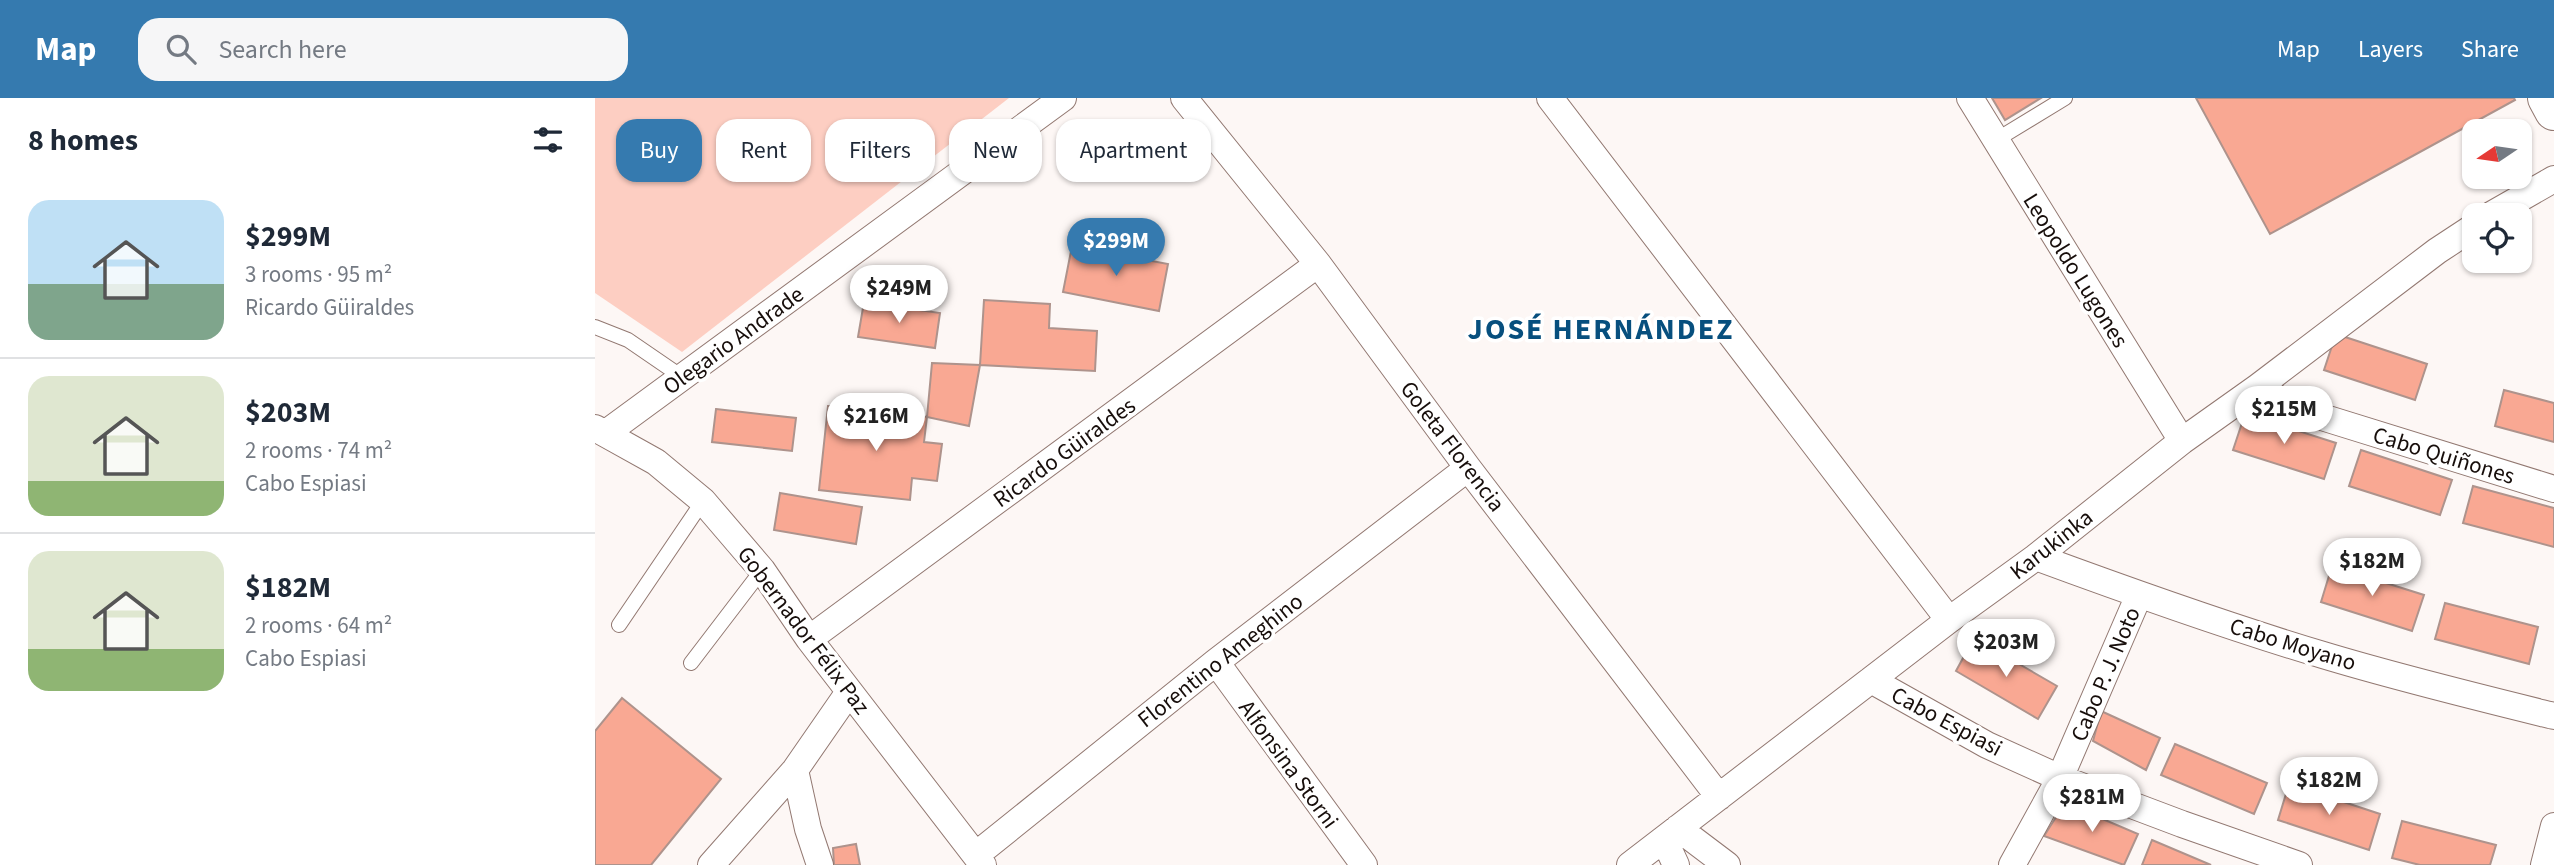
<!DOCTYPE html>
<meta charset="utf-8">
<style>
body{margin:0;font-family:"Source Sans 3",sans-serif;background:#f6f6f7;color:#1f2937;height:100vh;display:flex;flex-direction:column;font-size:26px;white-space:nowrap}
*{box-sizing:border-box;margin:0}
p{font-size:23px;color:#747a83}
.icon{flex:none;width:38px;height:38px;fill:none;stroke:currentColor;stroke-width:2;stroke-linecap:round;stroke-linejoin:round}
.map{position:relative;flex:1;overflow:hidden}
.sheet{display:flex;flex-direction:column;background:#fff;width:595px}
.sheet>*{flex:none}
.top-card{position:absolute;left:21px;top:21px;width:665px;height:63px;display:flex;gap:14px}
.needle{width:46px;rotate:257deg}
.tools{position:absolute;left:1867px;top:21px;display:grid;gap:14px}
.tools a{display:grid;place-items:center;width:70px;height:70px;border-radius:14px;background:#fff;box-shadow:0 2px 5px #0004;font-size:35px}
.price{position:absolute;translate:-50% -60px;padding:0 16px;border-radius:24px;background:#fff;color:#222;font-size:23px;line-height:46px;filter:drop-shadow(0 2px 4px #0008)}
.price::after{content:'';position:absolute;left:50%;top:42px;width:21px;height:16px;margin-left:-10px;background:inherit;clip-path:polygon(0 0,100% 0,50% 100%)}
.price.current{background:#357aaf;color:#fff}
ul{padding:0;list-style:none}
li{display:flex;align-items:center;gap:21px;height:175px;padding:0 28px}
li+li{border-top:2px solid #e0e1e3}
li span{display:grid;place-items:center;flex:none;width:196px;height:140px;border-radius:21px;color:#555}
li>.icon{margin-inline-start:auto}
span .icon{width:84px;height:84px;fill:#fffc;stroke-width:1}
li b{font-size:30px}
h2{display:flex;justify-content:space-between;align-items:center;height:84px;padding:0 28px;font-size:30px}
.tag{padding:0 24px;border-radius:21px;background:#fff;box-shadow:0 2px 5px #0004;font-size:24px;line-height:63px}
.tag.current{background:#357aaf;color:#fff}
header{display:flex;align-items:center;gap:42px;box-sizing:border-box;height:98px;padding:0 35px;background:#357aaf;color:#fff}
header strong{font-size:33px}
nav{display:flex;gap:38px;margin-inline-start:auto;font-size:24px}
.search{width:490px;height:63px;background:#f6f6f7;display:flex;align-items:center;gap:18px;box-sizing:border-box;padding:0 24px;border-radius:21px;color:#747a83;font-size:26px}
main{display:flex;flex:1;min-height:0}
.map>svg:first-child{display:block}
</style>
<header>
<strong>Map</strong>
<div class="search"><svg class="icon" aria-label="search" viewBox="0 0 24 24"><circle cx="10" cy="10" r="6"/><path d="M15 15l6 6"/></svg>Search here</div>
<nav><a>Map</a><a>Layers</a><a>Share</a></nav>
</header>
<main>
<section class="sheet">
<h2>8 homes<svg class="icon" aria-label="filters" viewBox="0 0 24 24"><path d="M4 7h16M4 17h16"/><circle cx="9" cy="7" r="2"/><circle cx="15" cy="17" r="2"/></svg></h2>
<ul>
<li><span style="background:linear-gradient(#bfe0f5 60%,#7fa58c 0)"><svg class="icon" aria-label="home" viewBox="0 0 24 24"><path d="M3 11l9-7 9 7M6 9v11h12V9"/></svg></span><div><b>$299M</b><p>3 rooms · 95 m²</p><p>Ricardo Güiraldes</p></div></li>
<li><span style="background:linear-gradient(#dfe7d0 75%,#8fb573 0)"><svg class="icon" aria-label="home" viewBox="0 0 24 24"><path d="M3 11l9-7 9 7M6 9v11h12V9"/></svg></span><div><b>$203M</b><p>2 rooms · 74 m²</p><p>Cabo Espiasi</p></div></li>
<li><span style="background:linear-gradient(#dfe7d0 70%,#8fb573 0)"><svg class="icon" aria-label="home" viewBox="0 0 24 24"><path d="M3 11l9-7 9 7M6 9v11h12V9"/></svg></span><div><b>$182M</b><p>2 rooms · 64 m²</p><p>Cabo Espiasi</p></div></li>
</ul>
</section>
<div class="map">
<svg width="1959" height="767" viewBox="0 0 1959 767">
<rect width="100%" height="100%" fill="#fdf7f5"/>
<path fill="#fdcec2" d="M0,0H414L87,254L0,195Z"/>
<path fill="#f9a893" stroke="#ae938c" stroke-width="2" d="M1397,0H1446L1410,22Z
M1601,0H1919L1920,2L1675,136Z
M477,148L573,166L564,213L468,194Z
M389,202L455,206L454,230L502,233L500,273L385,267Z
M269,204L345,215L340,250L263,239Z
M1741,236L1832,266L1820,302L1729,272Z
M337,265L385,267L374,328L332,319Z
M1909,292L1959,305V344L1900,328Z
M233,308L332,319L329,344L347,346L342,383L317,380L315,402L224,392Z
M121,311L201,320L197,353L117,344Z
M1650,316L1741,345L1729,381L1638,352Z
M1766,352L1857,382L1845,417L1754,388Z
M1878,388L1959,410V449L1868,425Z
M185,395L267,409L261,446L179,432Z
M1737,468L1829,497L1817,533L1726,504Z
M1850,505L1943,529L1934,566L1840,541Z
M1379,540L1462,588L1443,621L1361,573Z
M27,600L126,681L56,767H0V633Z
M1506,613L1565,640L1551,672L1498,643Z
M1580,646L1672,685L1659,716L1566,677Z
M1694,686L1785,716L1774,752L1683,722Z
M1470,705L1543,736L1529,767L1449,738Z
M1807,723L1901,747L1895,767H1825L1797,760Z
M1557,742L1616,767H1547Z
M261,746L265,767H239L238,750Z"/>
<g fill="none" stroke-linecap="round" stroke-linejoin="round">
<g stroke="#927871" stroke-width="16">
<path id="lane" d="M1401,42L1470,0
M0,229L33,242L87,279
M24,527L108,403
M96,565L167,472"/>
</g>
<g stroke="#927871" stroke-width="28">
<path id="street" d="M589,0L723,166L873,370L1124,699
M955,0L1354,522
M1375,0L1587,343
M1896,117L1959,81
M1663,289L1701,311L1959,391
M0,330L61,364L108,403L167,472L214,541L388,767
M11,335L468,0
M1441,459C1536,494 1631,528 1728,557C1804,580 1882,599 1959,618
M214,541L723,166
M621,564L769,767
M1276,582L1392,647L1465,680L1587,726L1704,767
M200,672L213,731L225,767
M1083,730L1132,767
M1069,741L1081,767
M381,757L621,564L873,370
M116,767L200,672L254,594
M1035,767L1354,522L1441,459L1587,343L1663,289L1842,153L1880,128
M1417,767L1465,680L1544,497
M1949,767L1959,728"/>
</g>
<g stroke="#927871" stroke-width="40">
<path id="secondary" d="M1952,0L1959,13"/>
</g>
<use href="#lane" stroke="#fff" stroke-width="14"/>
<use href="#street" stroke="#fff" stroke-width="26"/>
<use href="#secondary" stroke="#fff" stroke-width="38"/>
</g>
<g text-anchor="middle" stroke-width="7" stroke-linejoin="round" paint-order="stroke">
<g font-size="23" fill="#170e0b" stroke="#fff">
<text transform="translate(1481 172) rotate(58)" y="8">Leopoldo Lugones</text>
<text transform="translate(138 242) rotate(-36)" y="8">Olegario Andrade</text>
<text transform="translate(858 348) rotate(53)" y="8">Goleta Florencia</text>
<text transform="translate(469 354) rotate(-36)" y="8">Ricardo Güiraldes</text>
<text transform="translate(1849 357) rotate(17)" y="8">Cabo Quiñones</text>
<text transform="translate(1456 446) rotate(-38)" y="8">Karukinka</text>
<text transform="translate(209 532) rotate(53)" y="8">Gobernador Félix Paz</text>
<text transform="translate(1698 546) rotate(17)" y="8">Cabo Moyano</text>
<text transform="translate(625 562) rotate(-38)" y="8">Florentino Ameghino</text>
<text transform="translate(1510 576) rotate(-67)" y="8">Cabo P. J. Noto</text>
<text transform="translate(1352 623) rotate(28)" y="8">Cabo Espiasi</text>
<text transform="translate(694 666) rotate(54)" y="8">Alfonsina Storni</text>
</g>
<g font-size="30" font-weight="bold" letter-spacing="2" fill="#074f7e" stroke="#fff">
<text x="1006" y="241">JOSÉ HERNÁNDEZ</text>
</g>
</g>
</svg>
<div class="tools">
<a><svg class="needle" viewBox="-14 -14 28 28"><path d="M0-13l5 13h-10z" fill="#e53935"/><path d="M0 13l5-13h-10z" fill="#747a83"/></svg></a>
<a><svg class="icon" aria-label="locate" viewBox="0 0 24 24"><circle cx="12" cy="12" r="6"/><path d="M12 2v4M12 18v4M2 12h4M18 12h4"/></svg></a>
</div>
<b class="price current" style="left:521px;top:180px">$299M</b>
<b class="price" style="left:304px;top:227px">$249M</b>
<b class="price" style="left:1689px;top:348px">$215M</b>
<b class="price" style="left:281px;top:355px">$216M</b>
<b class="price" style="left:1777px;top:500px">$182M</b>
<b class="price" style="left:1411px;top:581px">$203M</b>
<b class="price" style="left:1734px;top:719px">$182M</b>
<b class="price" style="left:1497px;top:736px">$281M</b>
<div class="top-card">
<a class="tag current">Buy</a>
<a class="tag">Rent</a>
<a class="tag">Filters</a>
<a class="tag">New</a>
<a class="tag">Apartment</a>
</div>
</div>
</main>
